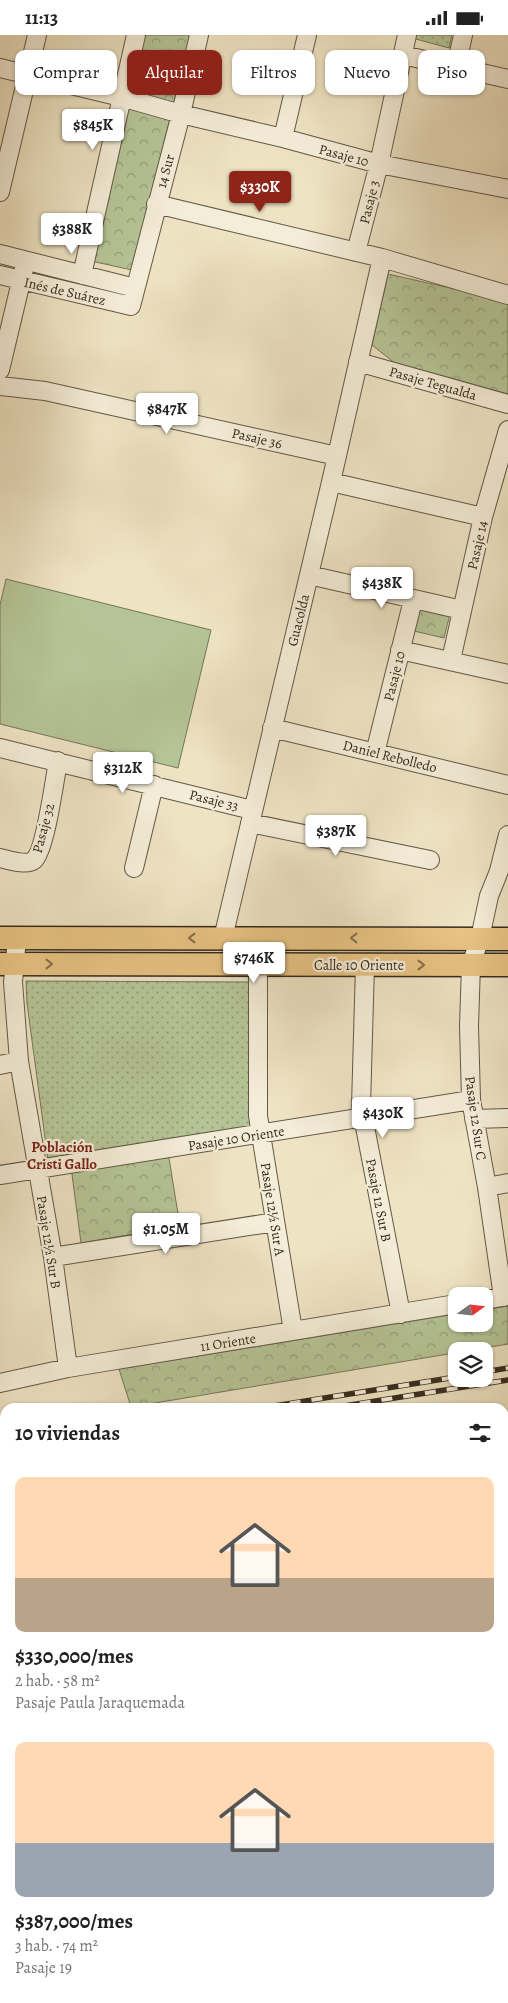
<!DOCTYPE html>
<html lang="es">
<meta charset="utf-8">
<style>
body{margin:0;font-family:Alegreya,serif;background:#f2f2f2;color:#222;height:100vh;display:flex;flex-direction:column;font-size:19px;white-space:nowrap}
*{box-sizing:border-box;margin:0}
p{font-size:16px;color:#767676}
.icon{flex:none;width:28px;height:28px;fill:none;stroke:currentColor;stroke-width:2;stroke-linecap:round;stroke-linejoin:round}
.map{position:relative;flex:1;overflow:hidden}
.side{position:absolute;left:0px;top:1368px;width:509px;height:601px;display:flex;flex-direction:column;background:#fff;border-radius:15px 15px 0 0;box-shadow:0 1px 4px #0004}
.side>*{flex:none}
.top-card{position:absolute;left:15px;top:15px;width:479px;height:45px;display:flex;gap:10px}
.needle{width:32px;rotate:75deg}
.fabs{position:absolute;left:448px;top:1252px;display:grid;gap:10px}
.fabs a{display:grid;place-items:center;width:45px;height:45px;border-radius:10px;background:#fff;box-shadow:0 1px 4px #0004;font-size:25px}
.price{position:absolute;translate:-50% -42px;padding:0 11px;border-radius:5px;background:#fff;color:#222;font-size:16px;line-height:32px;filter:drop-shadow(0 1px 2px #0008)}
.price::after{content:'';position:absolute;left:50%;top:30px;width:15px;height:11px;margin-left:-8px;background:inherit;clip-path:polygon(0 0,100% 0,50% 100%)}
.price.on{background:#8f2418;color:#fff}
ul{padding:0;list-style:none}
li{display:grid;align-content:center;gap:10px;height:265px;padding:0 15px}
li span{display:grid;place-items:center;height:155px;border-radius:10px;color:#555}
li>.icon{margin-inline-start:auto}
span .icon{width:90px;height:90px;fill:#fffc;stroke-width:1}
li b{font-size:21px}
h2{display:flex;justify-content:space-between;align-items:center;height:60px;padding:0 15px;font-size:21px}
.chip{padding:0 18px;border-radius:10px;background:#fff;box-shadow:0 1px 4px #0004;font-size:18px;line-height:45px}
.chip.on{background:#8f2418;color:#fff}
.status{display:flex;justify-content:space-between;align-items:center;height:35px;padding:0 25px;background:#fff;direction:ltr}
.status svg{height:14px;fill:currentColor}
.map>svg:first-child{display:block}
</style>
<div class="status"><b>11:13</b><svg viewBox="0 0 49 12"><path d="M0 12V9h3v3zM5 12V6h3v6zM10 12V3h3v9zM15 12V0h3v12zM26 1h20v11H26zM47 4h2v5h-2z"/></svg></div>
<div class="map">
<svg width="508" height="1968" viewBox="0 0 508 1968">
<defs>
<pattern id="grass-dots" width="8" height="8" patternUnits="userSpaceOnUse" patternTransform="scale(1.25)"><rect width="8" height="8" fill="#b5c496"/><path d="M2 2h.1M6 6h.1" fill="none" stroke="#949f7a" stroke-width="1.8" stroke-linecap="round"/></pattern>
<pattern id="forest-crowns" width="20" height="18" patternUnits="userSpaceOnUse" patternTransform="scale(1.25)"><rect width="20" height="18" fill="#b5c496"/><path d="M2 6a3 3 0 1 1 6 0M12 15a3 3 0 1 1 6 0" fill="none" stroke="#949f7a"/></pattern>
</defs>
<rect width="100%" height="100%" fill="#eee3c3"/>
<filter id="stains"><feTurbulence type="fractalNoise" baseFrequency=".004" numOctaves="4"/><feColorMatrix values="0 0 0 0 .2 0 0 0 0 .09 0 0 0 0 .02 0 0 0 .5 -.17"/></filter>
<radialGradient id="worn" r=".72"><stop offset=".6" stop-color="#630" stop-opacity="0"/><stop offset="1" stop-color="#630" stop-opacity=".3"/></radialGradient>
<path fill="url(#grass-dots)" stroke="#74775a" d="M413,0H452L449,13L412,3Z
M26,946L249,947L253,1096L48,1125L27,968Z"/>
<path fill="url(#forest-crowns)" stroke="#74775a" d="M142,0H190L150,166L132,235L91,226Z
M388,239L508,266V360L396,329L372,310Z
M421,567L451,575L444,603L414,596Z
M168,1117L180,1191L81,1208L71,1132Z
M508,1271V1309L131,1372L119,1334L456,1279V1289H484V1275Z"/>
<path fill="#b5c496" stroke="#74775a" d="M6,544L211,595L178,733L0,689V570Z"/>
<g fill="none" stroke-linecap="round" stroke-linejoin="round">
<g stroke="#625846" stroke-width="20">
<path id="minor" d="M403,20L508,44
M456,32L463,0
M0,33L121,62L181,79L283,103L379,129L508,154
M283,103L307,0
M0,157L37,0
M156,169L382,223L508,260
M356,217L379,129L407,0
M0,219L135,253
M0,240L131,271L181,79L199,0
M82,240L136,0
M358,327L508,369
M0,335L24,234
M0,351L45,356L337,421
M331,447L483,482
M309,540L462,575
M400,615L508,639
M451,625L483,482L508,395
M272,693L508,750
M0,713L252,775
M375,718L413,565
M250,788L430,825
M0,823C9,825 27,831 34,825C45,816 55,743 58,726
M134,833L154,750
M17,903L13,947L19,1026L53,1222L68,1333
M365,930L361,1071L401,1279
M0,1030L19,1026
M474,1084L508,1083
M0,1140L471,1065
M487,1152L508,1148
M53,1222L275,1187
M503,1262L487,1152L471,1065L469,991L471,930L480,903L489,861L499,836L508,800
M484,1265L508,1261
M293,1296L258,1081V931C248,917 238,910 223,903L331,447L382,223
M0,1348L68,1333L456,1269
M504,1400L508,1399
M0,1478L5,1477
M504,1641H508
M504,1757H508
M5,1762V1640
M136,1964V1968
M285,1964V1968"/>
</g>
<g stroke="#342a1d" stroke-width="25">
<path id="major" d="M0,903L508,904
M0,929L508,930"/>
</g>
<use href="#minor" stroke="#f4edd8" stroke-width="18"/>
<use href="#major" stroke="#e7c282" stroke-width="22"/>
<g stroke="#342a1d" stroke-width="5.5">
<path id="rail" d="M484,1337L508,1333
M268,1372L456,1342
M338,1372L508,1345
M0,1416L5,1415
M0,1428L5,1427"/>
</g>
<use href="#rail" stroke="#f4edd8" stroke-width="4" stroke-dasharray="11" stroke-linecap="butt"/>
</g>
<defs><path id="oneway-chevron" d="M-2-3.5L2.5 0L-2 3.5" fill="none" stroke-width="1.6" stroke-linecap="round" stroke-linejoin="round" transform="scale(1.25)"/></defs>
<g stroke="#856e4a">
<use href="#oneway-chevron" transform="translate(192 903) rotate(180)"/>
<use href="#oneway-chevron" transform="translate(354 903) rotate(-180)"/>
<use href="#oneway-chevron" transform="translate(49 929)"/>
<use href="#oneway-chevron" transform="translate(421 930)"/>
</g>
<g text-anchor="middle" stroke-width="4.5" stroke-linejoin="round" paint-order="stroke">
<g font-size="14" fill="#342a1d" stroke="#f4edd8">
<text transform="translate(344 120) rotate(15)" y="5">Pasaje 10</text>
<text transform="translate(165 136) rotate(-75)" y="5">14 Sur</text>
<text transform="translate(369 167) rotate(-76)" y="5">Pasaje 3</text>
<text transform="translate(65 256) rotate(13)" y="5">Inés de Suárez</text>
<text transform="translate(433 348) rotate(16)" y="5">Pasaje Tegualda</text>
<text transform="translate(257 403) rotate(13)" y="5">Pasaje 36</text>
<text transform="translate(477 510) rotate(-77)" y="5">Pasaje 14</text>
<text transform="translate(298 585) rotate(-76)" y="5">Guacolda</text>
<text transform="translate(394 641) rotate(-76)" y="5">Pasaje 10</text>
<text transform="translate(390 721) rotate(14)" y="5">Daniel Rebolledo</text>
<text transform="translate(214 765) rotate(14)" y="5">Pasaje 33</text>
<text transform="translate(43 793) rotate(-75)" y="5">Pasaje 32</text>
<text x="359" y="935">Calle 10 Oriente</text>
<text transform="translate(476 1083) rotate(82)" y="5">Pasaje 12 Sur C</text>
<text transform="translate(236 1103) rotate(-9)" y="5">Pasaje 10 Oriente</text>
<text transform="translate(379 1165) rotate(79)" y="5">Pasaje 12 Sur B</text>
<text transform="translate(273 1174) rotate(81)" y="5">Pasaje 12½ Sur A</text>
<text transform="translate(49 1207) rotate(81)" y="5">Pasaje 12½ Sur B</text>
<text transform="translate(228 1307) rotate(-9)" y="5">11 Oriente</text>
</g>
<g font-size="15" font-weight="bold" fill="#7a1f14" stroke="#f4edd8">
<text x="62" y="1117">Población<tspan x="62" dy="17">Cristi Gallo</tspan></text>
</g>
</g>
<rect width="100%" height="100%" filter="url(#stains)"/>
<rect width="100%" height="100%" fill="url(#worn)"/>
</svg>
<div class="fabs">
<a><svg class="needle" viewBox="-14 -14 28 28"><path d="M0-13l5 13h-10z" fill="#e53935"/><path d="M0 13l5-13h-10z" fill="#767676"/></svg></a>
<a><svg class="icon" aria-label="layers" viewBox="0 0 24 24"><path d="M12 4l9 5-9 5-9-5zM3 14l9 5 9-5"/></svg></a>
</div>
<b class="price" style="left:93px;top:116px">$845K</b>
<b class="price on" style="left:260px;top:178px">$330K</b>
<b class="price" style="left:72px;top:220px">$388K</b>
<b class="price" style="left:167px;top:400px">$847K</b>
<b class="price" style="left:382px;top:574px">$438K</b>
<b class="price" style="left:123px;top:759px">$312K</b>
<b class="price" style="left:336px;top:822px">$387K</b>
<b class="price" style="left:254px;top:949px">$746K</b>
<b class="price" style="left:383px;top:1104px">$430K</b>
<b class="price" style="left:166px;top:1220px">$1.05M</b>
<div class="top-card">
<a class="chip">Comprar</a>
<a class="chip on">Alquilar</a>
<a class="chip">Filtros</a>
<a class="chip">Nuevo</a>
<a class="chip">Piso</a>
</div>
<section class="side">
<h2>10 viviendas<svg class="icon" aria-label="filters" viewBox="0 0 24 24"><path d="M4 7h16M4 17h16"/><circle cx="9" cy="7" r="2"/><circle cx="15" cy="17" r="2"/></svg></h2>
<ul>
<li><span style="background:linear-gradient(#ffd9b3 65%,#b9a48a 0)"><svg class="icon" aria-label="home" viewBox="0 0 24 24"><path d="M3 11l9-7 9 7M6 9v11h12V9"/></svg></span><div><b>$330,000/mes</b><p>2 hab. · 58 m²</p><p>Pasaje Paula Jaraquemada</p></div></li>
<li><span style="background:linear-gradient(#ffd9b3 65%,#9aa5b1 0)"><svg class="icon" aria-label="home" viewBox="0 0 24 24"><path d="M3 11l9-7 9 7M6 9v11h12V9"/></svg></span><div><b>$387,000/mes</b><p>3 hab. · 74 m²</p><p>Pasaje 19</p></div></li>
</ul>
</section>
</div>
